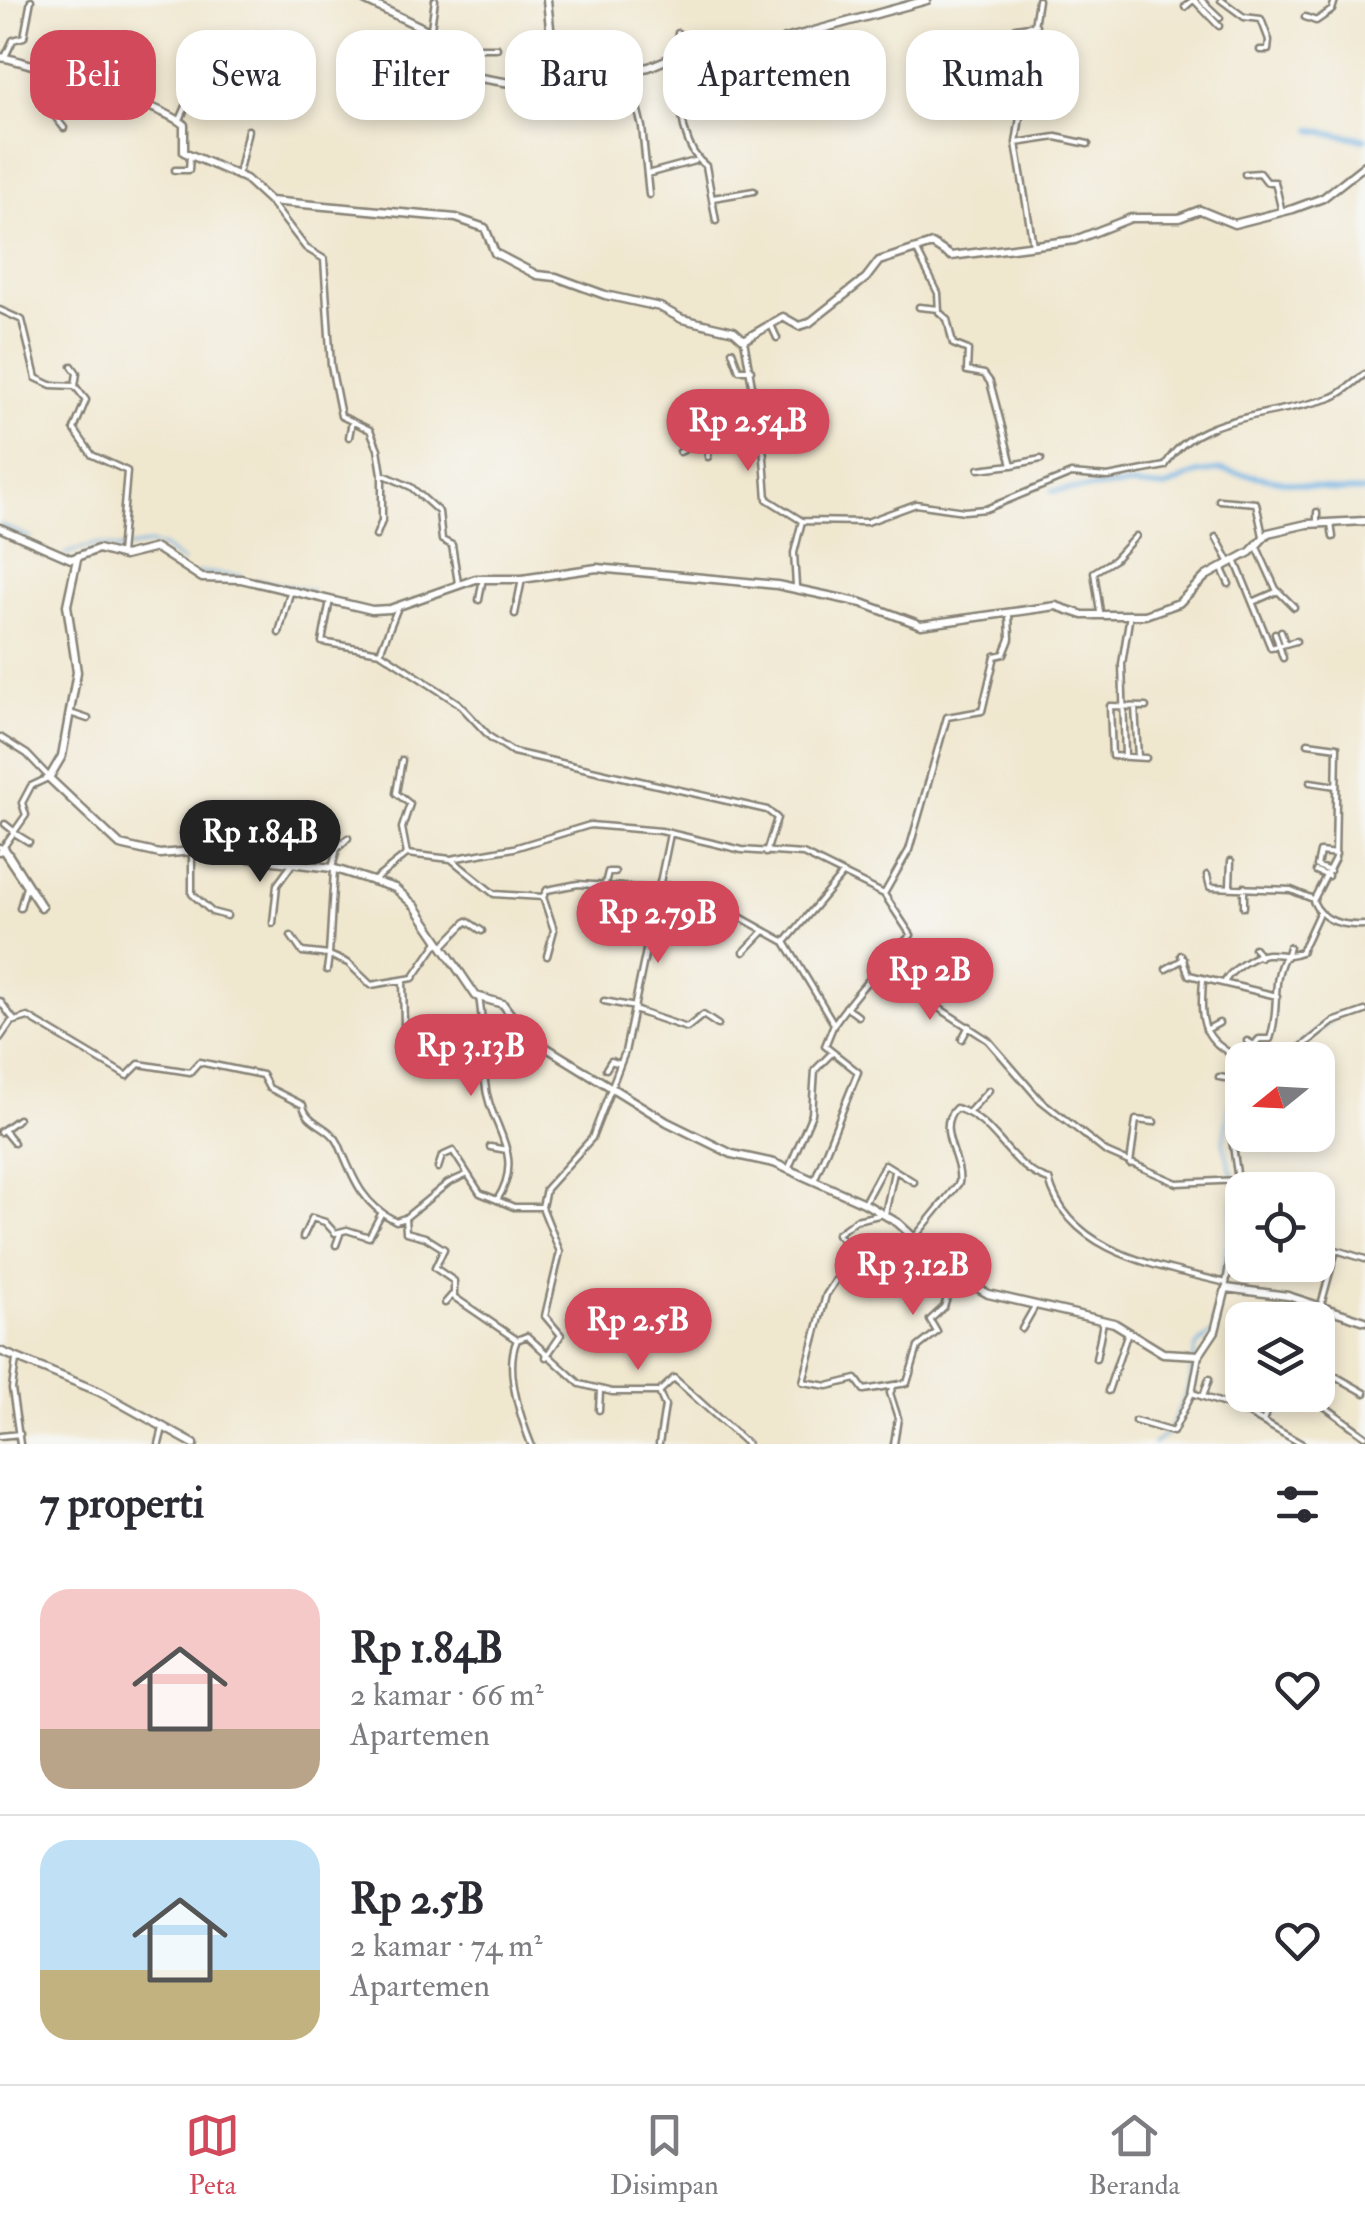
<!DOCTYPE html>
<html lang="id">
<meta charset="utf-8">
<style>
body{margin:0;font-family:"IM FELL Double Pica",serif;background:#f7f7f7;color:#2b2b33;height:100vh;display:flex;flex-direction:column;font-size:38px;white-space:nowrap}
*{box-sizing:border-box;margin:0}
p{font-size:32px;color:#7c7c81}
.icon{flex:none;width:55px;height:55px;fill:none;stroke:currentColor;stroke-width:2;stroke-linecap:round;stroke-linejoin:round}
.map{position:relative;height:1444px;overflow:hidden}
.drawer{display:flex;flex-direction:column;background:#fff;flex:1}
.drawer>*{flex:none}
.banner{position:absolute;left:30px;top:30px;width:1305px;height:90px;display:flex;gap:20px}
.needle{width:65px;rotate:252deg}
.fabs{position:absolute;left:1225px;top:1042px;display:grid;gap:20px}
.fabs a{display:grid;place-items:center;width:110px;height:110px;border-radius:20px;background:#fff;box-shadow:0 5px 15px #0003;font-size:50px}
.price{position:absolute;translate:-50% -85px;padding:0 22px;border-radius:35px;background:#d1495b;color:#fff;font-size:32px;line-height:65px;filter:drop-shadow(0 2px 5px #0008)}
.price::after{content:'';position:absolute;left:50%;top:60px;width:30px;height:22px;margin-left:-15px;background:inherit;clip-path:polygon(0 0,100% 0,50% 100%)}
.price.active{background:#222;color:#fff}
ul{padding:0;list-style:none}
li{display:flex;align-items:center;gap:30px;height:250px;padding:0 40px}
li+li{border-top:2px solid #e1e1e2}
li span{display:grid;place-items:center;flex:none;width:280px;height:200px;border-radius:30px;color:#555}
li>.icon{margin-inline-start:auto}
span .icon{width:120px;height:120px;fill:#fffc;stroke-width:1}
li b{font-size:42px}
h2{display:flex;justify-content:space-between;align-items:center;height:120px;padding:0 40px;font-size:42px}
.tag{padding:0 35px;border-radius:30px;background:#fff;box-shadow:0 5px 15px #0003;font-size:35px;line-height:90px}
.tag.active{background:#d1495b;color:#fff}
.tab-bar{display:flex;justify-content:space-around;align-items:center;height:140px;border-top:2px solid #e1e1e2;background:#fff;font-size:28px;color:#7c7c81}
.tab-bar a{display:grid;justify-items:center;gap:5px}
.tab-bar .active{color:#d1495b}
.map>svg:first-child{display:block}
</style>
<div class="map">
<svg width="1365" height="1444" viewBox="0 0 1365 1444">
<rect width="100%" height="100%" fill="#f6f6f2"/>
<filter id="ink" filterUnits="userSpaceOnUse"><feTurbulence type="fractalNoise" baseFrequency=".01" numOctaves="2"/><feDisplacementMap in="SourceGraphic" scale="20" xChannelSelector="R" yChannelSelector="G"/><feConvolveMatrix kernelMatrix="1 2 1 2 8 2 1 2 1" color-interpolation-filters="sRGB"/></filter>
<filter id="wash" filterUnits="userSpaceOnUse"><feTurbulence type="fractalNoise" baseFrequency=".0048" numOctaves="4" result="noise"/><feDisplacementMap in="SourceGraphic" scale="40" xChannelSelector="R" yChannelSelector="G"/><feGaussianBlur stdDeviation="2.25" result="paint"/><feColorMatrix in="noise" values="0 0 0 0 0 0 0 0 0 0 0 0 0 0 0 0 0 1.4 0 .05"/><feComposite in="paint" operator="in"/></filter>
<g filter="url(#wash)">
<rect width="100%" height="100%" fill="#f0e7cf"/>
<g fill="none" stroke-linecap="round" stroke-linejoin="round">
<path stroke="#6db0e2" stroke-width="2.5" d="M0,525L31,538
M65,554L97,544L118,549L148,544L163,547L183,562
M198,572L240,576
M257,580L312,591
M1294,1049L1331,1021
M1213,1327L1236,1188L1223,1142L1234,1080L1242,1069
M1154,1444L1168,1433L1187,1391L1196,1347L1210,1334"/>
<path stroke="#6db0e2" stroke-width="5" d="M1052,491L1133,485L1165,488L1197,473L1221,470L1337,491H1365"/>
<path stroke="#6db0e2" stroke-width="6" d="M1312,130L1365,139"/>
</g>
</g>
<g filter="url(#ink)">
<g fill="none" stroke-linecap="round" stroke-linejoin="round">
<g stroke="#868276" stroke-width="9">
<path id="minor" d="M1194,0L1219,26
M1201,0L1220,18
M1221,0L1244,17L1261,19L1269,40L1268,50H1260
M1185,7L1193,0
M1305,17L1316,21L1332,10L1335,0
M431,28L470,48H497
M431,28L435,0
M1016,28L1036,25
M676,53L678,33
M1004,54L1032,57
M5,57L13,40L24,37L31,0
M674,59C683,93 676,144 706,166L716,221
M628,70L642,127L649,195
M679,81L700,86
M180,120L187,104L220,100
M64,128L53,114L79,97L84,85
M1016,143L1056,137L1088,144
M175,170H189L190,155
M647,174L695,161
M1245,174L1260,173L1267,182H1275L1282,212
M238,175L248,130
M713,198L754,191
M272,204L306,248L324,259L331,366L341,416L370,430L378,449L382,474L411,487L439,512L442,540L452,545L458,583
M1033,245L1016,143L1038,0
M917,251L938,293L939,312L947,319L953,344L968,350L967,371L984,374L990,382L1012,465L979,469
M919,307L939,309
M0,310L22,320L36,378L51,385L75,386
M771,325L777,338
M744,340L756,408L767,425L763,445L767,499L802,521L794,553L796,586
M732,351L739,370H751
M72,366L77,373L75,386L86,400L74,429L92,455L127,471L120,555
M766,422L781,418L813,423L815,429
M349,437L352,421
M680,452L684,450V437L705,431
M708,457V415L734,423L760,415
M1012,465L1041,459
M1219,500L1256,503L1263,536
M802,521L867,522L916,504L964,511L986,509L1071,474L1108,477L1165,466C1193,413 1280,416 1333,397C1345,392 1354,382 1365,374
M1317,523V512
M1331,524L1333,537
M376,536L382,521V474
M1216,537L1230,563
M1256,545L1276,589L1294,607
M1235,560L1271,648L1296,641
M1221,567L1229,584
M330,600L322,642L380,652L458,703L490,737L513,752L767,810L777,818L766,853
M479,600L483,578
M1255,601L1278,591
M1100,612L1094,572L1114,560L1136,536
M515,614L522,579
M1281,631L1285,644
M279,633L291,589
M1275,633L1283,658
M380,652L398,607
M1135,707L1138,757
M1146,707L1110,706L1112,756L1146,758
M70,713L88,719
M0,737L27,754L49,777
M1308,743L1337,747L1335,858L1313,901C1322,922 1343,926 1365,925
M1125,756L1122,664L1130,614
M402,760L396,793L410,804L402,828L407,854
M1310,782L1336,786
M5,824L15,832
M16,834L29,842
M4,846L43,907
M0,847L41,909
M197,850V841L202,840
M0,852L26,815L22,803L31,786L48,778
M192,854V894L212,912L227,916
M451,859L494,894L543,897
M268,860L269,847
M332,868L337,849L348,838
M334,870L329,955L348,963L371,985L413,978L438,942
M1316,871L1328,876
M1330,871L1317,866L1320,852L1336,854
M1207,875L1210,887L1291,890L1313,899
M372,882L407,854L451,859L514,848L590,825L661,831L742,850L803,854L884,894
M605,884L608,872H615
M660,885L686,887L785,942L834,1024L825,1046L858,1072L814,1181
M1230,885L1231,861
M1244,907V887
M20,908L26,887
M633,910L652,914
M273,923L277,885L293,863
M291,936L302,952L329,955L327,970
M786,941L841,876
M442,947L467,921L482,931
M1254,948L1260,957
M744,952L763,932
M1181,955L1189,975L1277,996
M547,956L554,930L543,897L547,890L578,884L657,889
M1286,957L1289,947
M889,958L905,986L988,1040L1039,1099L1106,1152L1177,1183L1239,1180
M1166,969L1184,959
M1203,980C1200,1024 1201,1039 1242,1060
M403,981L404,1025
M1224,983C1229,971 1253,955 1267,954C1280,953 1286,958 1301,952L1319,913
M479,997C484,1026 483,1054 485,1082C489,1127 527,1153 497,1200
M0,1001L14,1020
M604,1001L635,1007
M846,1007L858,1016
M634,1010L687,1028L703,1015L718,1025
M834,1024C856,992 885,961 911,935L884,894L909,850L947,717L982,711L995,656L1004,654L1010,639L1009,615
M1206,1030L1219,1023
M0,1038L11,1022L28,1017L127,1076L139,1064L190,1072L199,1062L262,1075L269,1088L303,1105C306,1124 331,1126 339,1144C352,1175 361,1204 396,1221L405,1218L406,1232L425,1237L444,1249L435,1268L454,1281V1297L517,1340L527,1336L580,1384L612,1392H659
M962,1039L969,1026
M1247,1041L1254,1045L1259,1039H1270C1280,1011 1271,984 1284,958
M1275,1060L1299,1049L1333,1022L1365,1011
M606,1069L611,1061L620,1064
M1219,1077L1238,1080
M969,1112L989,1090
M4,1131L14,1143
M0,1132L18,1119
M490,1147L507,1150
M1130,1164L1136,1120L1154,1122
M438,1168L442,1156L453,1151L480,1193L514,1207H542L546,1189L592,1138L625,1052L670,834
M788,1170L812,1114L815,1070L832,1053
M1276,1185L1294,1187
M864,1203L885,1164L914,1182
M542,1207L560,1252L545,1316L561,1335L546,1357
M885,1214L894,1172
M879,1215L856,1220L837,1234L854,1252L826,1295L803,1382L828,1386L856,1379L864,1390L907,1383L918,1347L937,1332L930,1320L944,1307L954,1277
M405,1218L448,1183L466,1175
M303,1237L312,1218L325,1222L335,1233L347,1230L369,1237L381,1214
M914,1238L959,1183C963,1159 934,1128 956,1108C998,1121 1007,1167 1049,1180C1070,1255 1161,1266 1226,1283
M336,1245L340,1234
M1232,1247H1242
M1226,1284L1240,1194L1231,1132L1242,1073
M445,1303L452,1295
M1321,1305L1336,1250L1365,1259
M1318,1323L1326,1310
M1022,1329L1034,1308
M1241,1339L1242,1340
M517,1340C504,1368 520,1416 531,1444
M1096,1359L1103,1322
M16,1360L12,1389L20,1444
M1318,1384L1328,1372L1365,1393
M893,1387L890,1393L898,1418L894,1444
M1108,1391L1128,1332
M659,1392L674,1378L747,1444
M1192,1393L1240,1409L1302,1444
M1309,1395L1365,1436
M1203,1397L1209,1379
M599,1410L600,1391
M1135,1421L1173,1432L1192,1393L1199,1355
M1263,1422L1272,1395
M0,1436L20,1434
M159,1444L163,1428
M659,1444L665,1406L659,1392"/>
</g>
<g stroke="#868276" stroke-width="11">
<path id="tertiary" d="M364,0L423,28L460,66L480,78L522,85L556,83
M547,0L556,83L649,67L692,49L736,61L785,39L927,0
M0,57C25,60 170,109 184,125V152L246,179L270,201L456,218L485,228L495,253L537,275L556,277L605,295L660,307L682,319L734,331L744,340L783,317L799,326L809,323L866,278L879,261L932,244L951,256L1075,240L1131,218H1179L1200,210L1234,224L1293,209L1323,198L1365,165
M0,528L71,559L98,549L124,556L156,548L202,578L241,579L372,610L390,609L476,579H522L597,568L777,585L862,603L921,625L1056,606L1083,615H1145L1179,603L1206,576L1250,552L1268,533L1307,524L1365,521
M77,559L67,605L77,672L62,756L49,778L120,845L160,854L192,851L332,868L395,888L415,906L476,996L503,1004L526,1035L667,1122L732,1154L774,1163L864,1203L898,1223L955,1275L988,1294L1114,1323L1163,1353L1199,1355L1215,1331L1226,1288L1288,1296L1365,1321
M0,1351L100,1392L194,1444"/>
</g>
<use href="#minor" stroke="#fff" stroke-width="4"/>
<use href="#tertiary" stroke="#fff" stroke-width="6"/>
</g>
</g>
</svg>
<div class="fabs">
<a><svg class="needle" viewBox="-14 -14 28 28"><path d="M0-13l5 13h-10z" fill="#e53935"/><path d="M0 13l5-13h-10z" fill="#7c7c81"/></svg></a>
<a><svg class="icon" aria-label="locate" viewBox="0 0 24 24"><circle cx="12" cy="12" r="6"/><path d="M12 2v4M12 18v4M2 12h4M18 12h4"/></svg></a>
<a><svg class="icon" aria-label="layers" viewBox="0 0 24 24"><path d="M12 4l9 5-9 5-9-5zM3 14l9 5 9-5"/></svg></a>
</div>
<b class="price" style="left:748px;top:474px">Rp 2.54B</b>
<b class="price active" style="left:260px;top:885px">Rp 1.84B</b>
<b class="price" style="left:658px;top:966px">Rp 2.79B</b>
<b class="price" style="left:930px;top:1023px">Rp 2B</b>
<b class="price" style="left:471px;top:1099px">Rp 3.13B</b>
<b class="price" style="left:913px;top:1318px">Rp 3.12B</b>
<b class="price" style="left:638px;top:1373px">Rp 2.5B</b>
<div class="banner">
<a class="tag active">Beli</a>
<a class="tag">Sewa</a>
<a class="tag">Filter</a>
<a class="tag">Baru</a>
<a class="tag">Apartemen</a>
<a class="tag">Rumah</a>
</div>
</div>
<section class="drawer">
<h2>7 properti<svg class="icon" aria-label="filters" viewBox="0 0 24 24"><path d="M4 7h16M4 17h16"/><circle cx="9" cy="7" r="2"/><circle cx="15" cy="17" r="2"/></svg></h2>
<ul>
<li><span style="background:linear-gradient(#f6c9c9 70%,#b9a48a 0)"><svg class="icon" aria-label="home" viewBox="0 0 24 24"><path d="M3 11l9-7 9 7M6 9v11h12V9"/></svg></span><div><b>Rp 1.84B</b><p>2 kamar · 66 m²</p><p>Apartemen</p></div><svg class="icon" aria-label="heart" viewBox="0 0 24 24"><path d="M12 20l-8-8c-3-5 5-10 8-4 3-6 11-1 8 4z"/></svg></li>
<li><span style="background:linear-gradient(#bfe0f5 65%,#c2b280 0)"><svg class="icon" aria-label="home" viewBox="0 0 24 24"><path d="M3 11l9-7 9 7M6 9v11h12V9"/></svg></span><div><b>Rp 2.5B</b><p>2 kamar · 74 m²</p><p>Apartemen</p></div><svg class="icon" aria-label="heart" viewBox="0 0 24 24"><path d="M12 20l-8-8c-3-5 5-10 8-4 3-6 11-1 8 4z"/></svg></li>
</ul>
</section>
<nav class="tab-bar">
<a class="active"><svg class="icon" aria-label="map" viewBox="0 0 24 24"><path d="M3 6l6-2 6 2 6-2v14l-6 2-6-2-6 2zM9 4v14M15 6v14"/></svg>Peta</a>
<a><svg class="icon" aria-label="saved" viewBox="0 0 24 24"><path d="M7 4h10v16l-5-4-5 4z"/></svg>Disimpan</a>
<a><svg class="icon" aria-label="home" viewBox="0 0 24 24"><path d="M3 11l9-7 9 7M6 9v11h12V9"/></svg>Beranda</a>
</nav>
